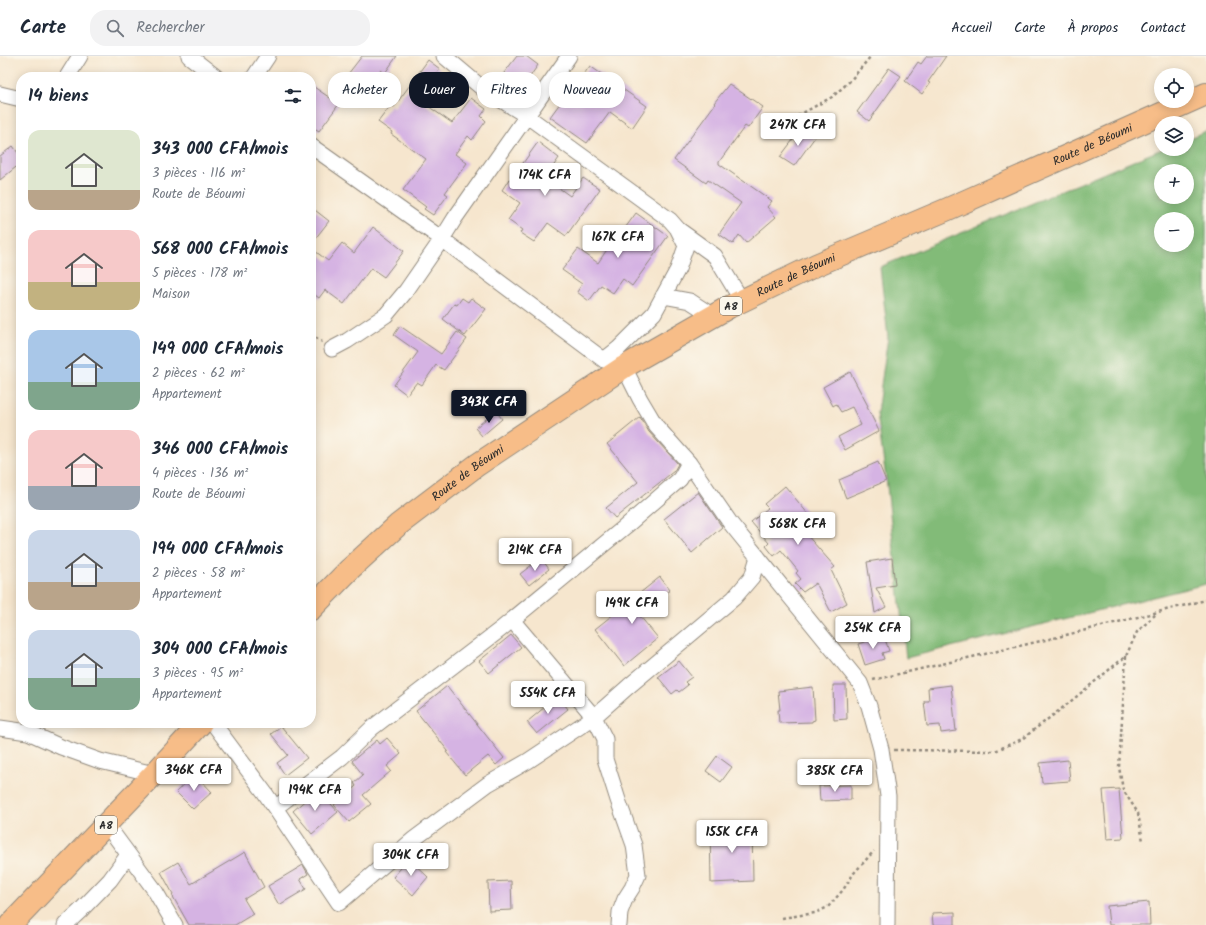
<!DOCTYPE html>
<html lang="fr">
<meta charset="utf-8">
<style>
body{margin:0;font-family:Kalam,sans-serif;background:#f2f2f3;color:#1f2937;height:100vh;display:flex;flex-direction:column;font-size:15px;white-space:nowrap}
*{box-sizing:border-box;margin:0}
p{font-size:13px;color:#747a83}
.icon{flex:none;width:22px;height:22px;fill:none;stroke:currentColor;stroke-width:2;stroke-linecap:round;stroke-linejoin:round}
.map{position:relative;flex:1;overflow:hidden}
.details{position:absolute;left:16px;top:16px;width:300px;height:656px;display:flex;flex-direction:column;background:#fff;border-radius:16px;box-shadow:0 2px 10px #0003}
.details>*{flex:none}
.hud{position:absolute;left:328px;top:16px;width:380px;height:36px;display:flex;gap:8px}
.buttons{position:absolute;left:1154px;top:12px;display:grid;gap:8px}
.buttons a{display:grid;place-items:center;width:40px;height:40px;border-radius:50%;background:#fff;box-shadow:0 2px 10px #0003;font-size:20px}
.price{position:absolute;translate:-50% -34px;padding:0 9px;border-radius:4px;background:#fff;color:#222;font-size:13px;line-height:26px;filter:drop-shadow(0 1px 2px #0008)}
.price::after{content:'';position:absolute;left:50%;top:24px;width:12px;height:9px;margin-left:-6px;background:inherit;clip-path:polygon(0 0,100% 0,50% 100%)}
.price.selected{background:#111827;color:#fff}
ul{padding:0;list-style:none}
li{display:flex;align-items:center;gap:12px;height:100px;padding:0 12px}
li span{display:grid;place-items:center;flex:none;width:112px;height:80px;border-radius:12px;color:#555}
li>.icon{margin-inline-start:auto}
span .icon{width:48px;height:48px;fill:#fffc;stroke-width:1}
li b{font-size:17px}
h2{display:flex;justify-content:space-between;align-items:center;height:48px;padding:0 12px;font-size:17px}
.pill{padding:0 14px;border-radius:16px;background:#fff;box-shadow:0 2px 10px #0003;font-size:14px;line-height:36px}
.pill.selected{background:#111827;color:#fff}
header{display:flex;align-items:center;gap:24px;box-sizing:border-box;height:56px;padding:0 20px;background:#fff;border-bottom:1px solid #e0e1e3}
header strong{font-size:19px}
nav{display:flex;gap:22px;margin-inline-start:auto;font-size:14px}
.search{width:280px;height:36px;background:#f2f2f3;display:flex;align-items:center;gap:10px;box-sizing:border-box;padding:0 14px;border-radius:16px;color:#747a83;font-size:15px}
.map>svg:first-child{display:block}
</style>
<header>
<strong>Carte</strong>
<div class="search"><svg class="icon" aria-label="search" viewBox="0 0 24 24"><circle cx="10" cy="10" r="6"/><path d="M15 15l6 6"/></svg>Rechercher</div>
<nav><a>Accueil</a><a>Carte</a><a>À propos</a><a>Contact</a></nav>
</header>
<div class="map">
<svg width="1206" height="869" viewBox="0 0 1206 869">
<rect width="100%" height="100%" fill="#fbf7ec"/>
<filter id="ink" filterUnits="userSpaceOnUse"><feTurbulence type="fractalNoise" baseFrequency=".025" numOctaves="2"/><feDisplacementMap in="SourceGraphic" scale="8" xChannelSelector="R" yChannelSelector="G"/><feConvolveMatrix kernelMatrix="1 2 1 2 8 2 1 2 1" color-interpolation-filters="sRGB"/></filter>
<filter id="wash" filterUnits="userSpaceOnUse"><feTurbulence type="fractalNoise" baseFrequency=".012" numOctaves="4" result="noise"/><feDisplacementMap in="SourceGraphic" scale="16" xChannelSelector="R" yChannelSelector="G"/><feGaussianBlur stdDeviation="0.9" result="paint"/><feColorMatrix in="noise" values="0 0 0 0 0 0 0 0 0 0 0 0 0 0 0 0 0 1.4 0 .05"/><feComposite in="paint" operator="in"/></filter>
<g filter="url(#wash)">
<rect width="100%" height="100%" fill="#f6e6ce"/>
<path fill="#82bb78" stroke="#567352" fill-rule="evenodd" d="M1206,75V528L906,602L887,430L877,357L888,281L880,211L1162,93H1187V83ZM1161,115H1187V141H1161ZM1161,163H1187V189H1161Z"/>
<g id="blocks">
<path fill="#d5b3e3" d="M362,0H397L385,17L381,14L367,32L348,18Z
M517,0H526L538,9L520,35L501,21Z
M927,0H946L928,26L930,27L922,38L905,25L918,6L921,8Z
M428,4L440,13L418,43L452,67L471,42L486,53L481,60L486,65L472,84L468,80L455,98L467,107L445,137L448,139L433,159L424,153L426,151L403,134L426,103L391,78L392,76L378,66L391,49L394,51Z
M590,10L647,50L632,72L610,56L587,87L550,61L571,32L572,34Z
M889,12L901,20L869,65L857,56Z
M729,28L763,51L748,72L745,70L719,106V108L772,145L767,151L776,161L746,187L739,179L733,188L719,178L741,147L708,124L706,127L674,104L715,48L714,47Z
M311,29L339,48L319,75L311,70Z
M802,72L815,81L794,110L780,101Z
M538,86L559,102L545,122L570,140L583,122L600,133L566,180L548,167L534,186L520,177L522,174L508,164L520,147L502,134L509,123L511,124Z
M13,90L21,101V107L0,124V100Z
M311,151L329,165L311,188Z
M636,157L668,180L632,230L623,223L613,237L601,229L589,245L577,236L582,228L562,214L578,193L598,207L608,192L610,193Z
M373,171L404,195L384,221L371,212L344,248L325,234L319,242L311,236V192L328,205L342,187L354,197Z
M462,242L468,246L471,242L486,253L465,280L443,263L454,248L457,249Z
M400,270L441,298L457,276L467,283L444,314L436,309L422,329L417,326L407,339L394,329L418,296L394,279Z
M850,316L868,350L867,351L879,375L845,394L838,381L861,369L852,351L841,356L836,348L833,350L823,331Z
M496,355L502,363L482,380L475,372Z
M640,361L649,376L678,408L674,415L615,462L606,452L638,426L607,388Z
M878,406L886,425L846,442L839,424L853,418V417Z
M785,430L809,459L798,469L835,511L831,514L847,547L831,556L816,527L803,536L795,528L801,523L796,517L798,515L781,494L774,500L766,490L769,487L751,466L768,452L764,448Z
M698,436L722,471L692,497L664,463Z
M541,502L549,513L529,529L520,518Z
M892,502L895,529L876,532L886,551L875,557L867,506Z
M660,521L670,534L639,559L658,582L624,610L595,573Z
M511,579L521,591L489,617L479,605Z
M884,580L889,595L882,597L884,603L865,609L858,588Z
M679,605L692,621L685,626L688,629L679,636L677,634L672,638L658,621Z
M833,629H846L847,663L834,664Z
M951,629L956,675L941,677L940,669L927,670L924,645H929L928,632Z
M447,630L504,702L496,709L488,700L465,719L446,696L448,695L416,655Z
M813,631L815,664L812,665V666L779,667L778,654H780L778,635Z
M558,640L568,653L537,678L527,666Z
M281,670L307,702L285,719L277,707L288,699L271,678Z
M387,682L401,698L387,710L391,715L363,739L371,748L349,766L334,749L356,730L354,727L363,719L352,705L377,684L380,688Z
M717,700L732,711L721,726L706,715Z
M1068,704L1070,725L1042,727L1040,707Z
M195,718L212,736L193,753L176,736Z
M851,729V744L820,745L819,730Z
M318,733L338,756L312,778L293,755Z
M1119,733L1123,782L1107,783L1103,734Z
M752,768L753,825L711,827L710,770Z
M245,796L264,831L244,843L253,858L235,869H189L172,839L173,838L161,816L178,806L191,828Z
M409,803L428,821L413,839L393,821Z
M303,809L308,818L300,823L306,833L279,849L268,830Z
M511,825L512,854L489,855L488,826Z
M1149,846L1150,869H1109L1107,850Z
M955,856V869H933L932,857Z"/>
</g>
</g>
<g filter="url(#ink)">
<use href="#blocks" fill-opacity="0" stroke="#90887c" stroke-width="1"/>
<g fill="none" stroke-linecap="round" stroke-linejoin="round">
<g stroke="#90887c" stroke-width="17">
<path id="minor" d="M189,0L216,21
M444,0L482,32L527,60L670,164L677,172L686,190L678,213L654,257L618,293L604,304
M67,21L80,0
M254,21L268,0
M0,38L21,43
M311,90L442,183L604,304L624,311L640,343L656,370L689,407L731,468L860,627L869,650L881,693L888,740L887,869
M679,174L715,200L742,245
M663,240L690,245L713,260
M332,293L347,285L386,259L406,235L442,183L455,162L569,0
M512,564L594,661L605,683V703L618,744L634,789L638,819L632,832L625,843L620,856L619,869
M213,667L265,737L339,847L414,783L488,728L528,705L594,661L629,630L734,542L752,521L758,501
M0,672L28,676L61,691L100,705L154,718
M275,752L342,701L372,672L501,573L626,470L680,423L689,407
M106,768L154,833L175,869
M65,869L80,855L110,824L128,799"/>
</g>
<g stroke="#90887c" stroke-width="24">
<g id="primary">
<path id="s1" d="M311,553L350,513L398,469L477,409L624,311L729,251L816,209L948,153L1206,38"/>
<path d="M10,869L154,718L201,667"/>
</g>
</g>
<path stroke="#90887c" stroke-width="2.5" stroke-dasharray="3 3" stroke-linecap="butt" d="M779,74L801,58L832,41L850,25L871,0
M311,278L322,286
M1126,600L1119,711L1123,734L1138,757L1143,785
M873,624L1058,581L1206,544
M894,694L995,695L1022,683L1065,650L1126,600L1137,576L1156,558
M782,862L815,857L828,851L843,834L854,817L874,795"/>
<use href="#minor" stroke="#fff" stroke-width="15"/>
<use href="#primary" stroke="#f7bd88" stroke-width="22"/>
</g>
</g>
<g text-anchor="middle" stroke-width="3" stroke-linejoin="round" paint-order="stroke">
<g fill="#fbf7ec" stroke="#696865" stroke-width="1">
<rect x="720" y="241" width="22" height="18" rx="3"/>
<rect x="95" y="760" width="22" height="18" rx="3"/>
</g>
<g font-size="11" font-weight="bold" fill="#2b2b2b">
<text x="731" y="254">A8</text>
<text x="106" y="773">A8</text>
</g>
<g font-size="12" fill="#2b2b2b" stroke="#fbf7ec">
<text dy="4" stroke="none"><textPath href="#s1" startOffset="916">Route de Béoumi</textPath></text>
<text dy="4" stroke="none"><textPath href="#s1" startOffset="592">Route de Béoumi</textPath></text>
<text dy="4" stroke="none"><textPath href="#s1" startOffset="208">Route de Béoumi</textPath></text>
</g>
</g>
</svg>
<div class="buttons">
<a><svg class="icon" aria-label="locate" viewBox="0 0 24 24"><circle cx="12" cy="12" r="6"/><path d="M12 2v4M12 18v4M2 12h4M18 12h4"/></svg></a>
<a><svg class="icon" aria-label="layers" viewBox="0 0 24 24"><path d="M12 4l9 5-9 5-9-5zM3 14l9 5 9-5"/></svg></a>
<a>+</a>
<a>−</a>
</div>
<b class="price" style="left:798px;top:91px">247K CFA</b>
<b class="price" style="left:545px;top:141px">174K CFA</b>
<b class="price" style="left:618px;top:203px">167K CFA</b>
<b class="price selected" style="left:489px;top:368px">343K CFA</b>
<b class="price" style="left:798px;top:490px">568K CFA</b>
<b class="price" style="left:535px;top:516px">214K CFA</b>
<b class="price" style="left:632px;top:569px">149K CFA</b>
<b class="price" style="left:873px;top:594px">254K CFA</b>
<b class="price" style="left:548px;top:659px">554K CFA</b>
<b class="price" style="left:194px;top:736px">346K CFA</b>
<b class="price" style="left:835px;top:737px">385K CFA</b>
<b class="price" style="left:315px;top:756px">194K CFA</b>
<b class="price" style="left:732px;top:798px">155K CFA</b>
<b class="price" style="left:411px;top:821px">304K CFA</b>
<div class="hud">
<a class="pill">Acheter</a>
<a class="pill selected">Louer</a>
<a class="pill">Filtres</a>
<a class="pill">Nouveau</a>
</div>
<section class="details">
<h2>14 biens<svg class="icon" aria-label="filters" viewBox="0 0 24 24"><path d="M4 7h16M4 17h16"/><circle cx="9" cy="7" r="2"/><circle cx="15" cy="17" r="2"/></svg></h2>
<ul>
<li><span style="background:linear-gradient(#dfe7d0 75%,#b9a48a 0)"><svg class="icon" aria-label="home" viewBox="0 0 24 24"><path d="M3 11l9-7 9 7M6 9v11h12V9"/></svg></span><div><b>343 000 CFA/mois</b><p>3 pièces · 116 m²</p><p>Route de Béoumi</p></div></li>
<li><span style="background:linear-gradient(#f6c9c9 65%,#c2b280 0)"><svg class="icon" aria-label="home" viewBox="0 0 24 24"><path d="M3 11l9-7 9 7M6 9v11h12V9"/></svg></span><div><b>568 000 CFA/mois</b><p>5 pièces · 178 m²</p><p>Maison</p></div></li>
<li><span style="background:linear-gradient(#a9c7e8 65%,#7fa58c 0)"><svg class="icon" aria-label="home" viewBox="0 0 24 24"><path d="M3 11l9-7 9 7M6 9v11h12V9"/></svg></span><div><b>149 000 CFA/mois</b><p>2 pièces · 62 m²</p><p>Appartement</p></div></li>
<li><span style="background:linear-gradient(#f6c9c9 70%,#9aa5b1 0)"><svg class="icon" aria-label="home" viewBox="0 0 24 24"><path d="M3 11l9-7 9 7M6 9v11h12V9"/></svg></span><div><b>346 000 CFA/mois</b><p>4 pièces · 136 m²</p><p>Route de Béoumi</p></div></li>
<li><span style="background:linear-gradient(#c9d6e8 65%,#b9a48a 0)"><svg class="icon" aria-label="home" viewBox="0 0 24 24"><path d="M3 11l9-7 9 7M6 9v11h12V9"/></svg></span><div><b>194 000 CFA/mois</b><p>2 pièces · 58 m²</p><p>Appartement</p></div></li>
<li><span style="background:linear-gradient(#c9d6e8 60%,#7fa58c 0)"><svg class="icon" aria-label="home" viewBox="0 0 24 24"><path d="M3 11l9-7 9 7M6 9v11h12V9"/></svg></span><div><b>304 000 CFA/mois</b><p>3 pièces · 95 m²</p><p>Appartement</p></div></li>
</ul>
</section>
</div>
